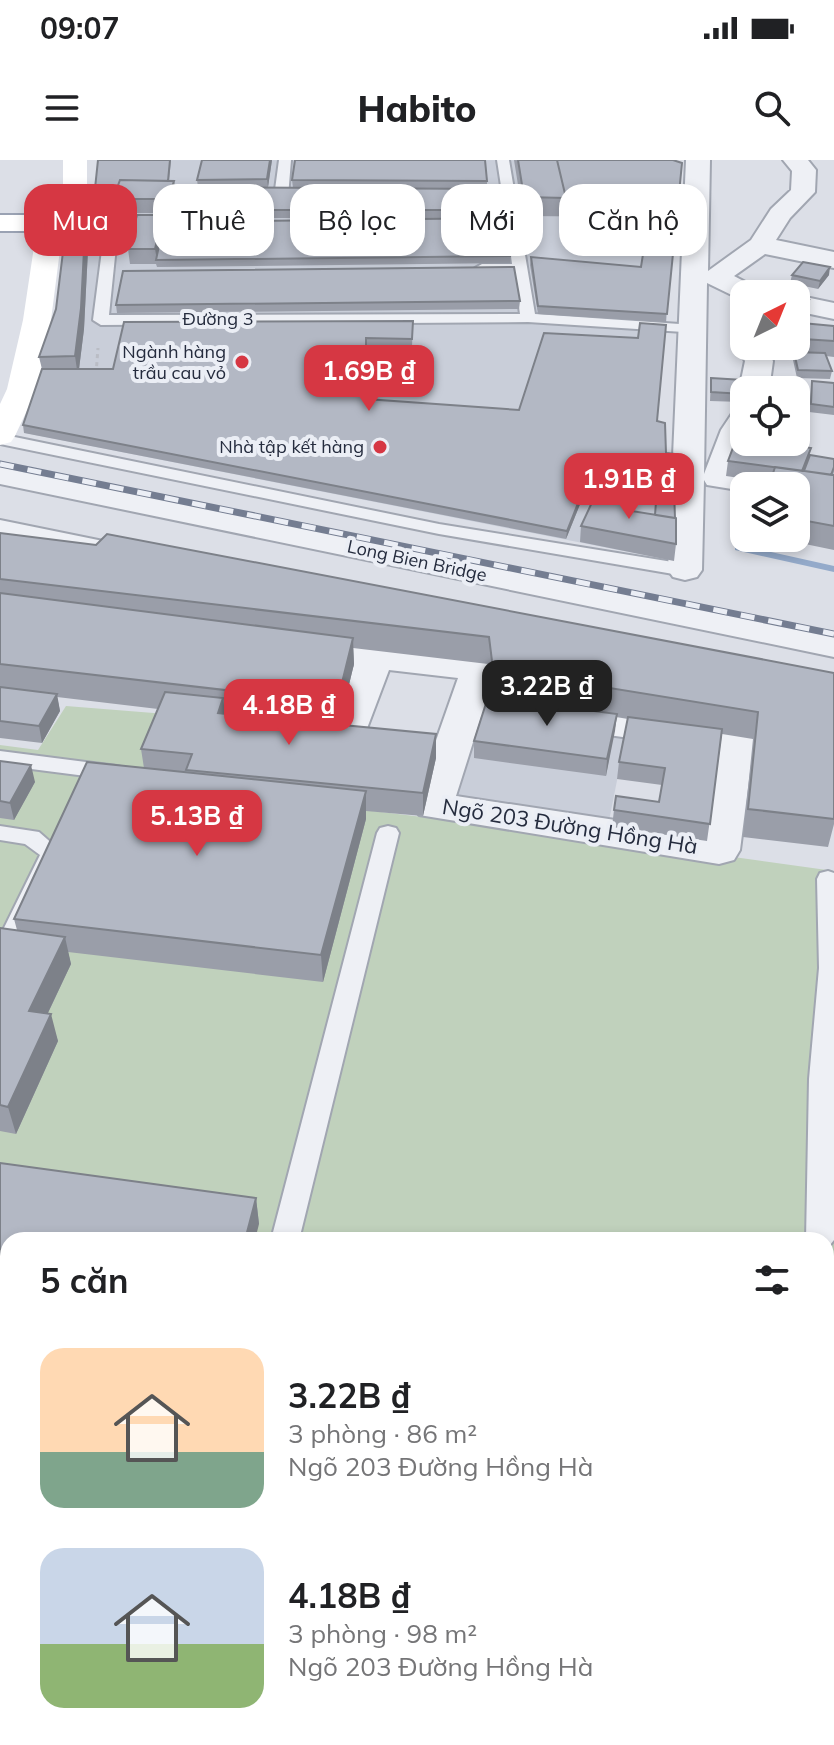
<!DOCTYPE html>
<html lang="vi">
<meta charset="utf-8">
<style>
body{margin:0;font-family:Mulish,sans-serif;background:#f2f2f2;color:#202124;height:100vh;display:flex;flex-direction:column;font-size:30px;white-space:nowrap}
*{box-sizing:border-box;margin:0}
p{font-size:26px;color:#757577}
.icon{flex:none;width:44px;height:44px;fill:none;stroke:currentColor;stroke-width:2;stroke-linecap:round;stroke-linejoin:round}
.map{position:relative;flex:1;overflow:hidden}
.side{position:absolute;left:0px;top:1072px;width:834px;height:514px;display:flex;flex-direction:column;background:#fff;border-radius:24px 24px 0 0;box-shadow:0 4px 12px #0003}
.side>*{flex:none}
.banner{position:absolute;left:24px;top:24px;width:786px;height:72px;display:flex;gap:16px}
.needle{width:52px;rotate:43deg}
.controls{position:absolute;left:730px;top:120px;display:grid;gap:16px}
.controls a{display:grid;place-items:center;width:80px;height:80px;border-radius:16px;background:#fff;box-shadow:0 4px 12px #0003;font-size:40px}
.price{position:absolute;translate:-50% -68px;padding:0 18px;border-radius:16px;background:#d63743;color:#fff;font-size:26px;line-height:52px;filter:drop-shadow(0 2px 4px #0008)}
.price::after{content:'';position:absolute;left:50%;top:48px;width:24px;height:18px;margin-left:-12px;background:inherit;clip-path:polygon(0 0,100% 0,50% 100%)}
.price.on{background:#222;color:#fff}
ul{padding:0;list-style:none}
li{display:flex;align-items:center;gap:24px;height:200px;padding:0 40px}
li span{display:grid;place-items:center;flex:none;width:224px;height:160px;border-radius:24px;color:#555}
li>.icon{margin-inline-start:auto}
span .icon{width:96px;height:96px;fill:#fffc;stroke-width:1}
li b{font-size:34px}
h2{display:flex;justify-content:space-between;align-items:center;height:96px;padding:0 40px;font-size:34px}
.pill{padding:0 28px;border-radius:24px;background:#fff;box-shadow:0 4px 12px #0003;font-size:28px;line-height:72px}
.pill.on{background:#d63743;color:#fff}
.status{display:flex;justify-content:space-between;align-items:center;height:56px;padding:0 40px;background:#fff;direction:ltr}
.status svg{height:22px;fill:currentColor}
header{display:flex;justify-content:space-between;align-items:center;height:104px;padding:0 40px;background:#fff;font-size:36px;font-weight:800}
.map>svg:first-child{display:block}
</style>
<div class="status"><b>09:07</b><svg viewBox="0 0 49 12"><path d="M0 12V9h3v3zM5 12V6h3v6zM10 12V3h3v9zM15 12V0h3v12zM26 1h20v11H26zM47 4h2v5h-2z"/></svg></div>
<header><svg class="icon" aria-label="menu" viewBox="0 0 24 24"><path d="M4 6h16M4 12h16M4 18h16"/></svg>Habito<svg class="icon" aria-label="search" viewBox="0 0 24 24"><circle cx="10" cy="10" r="6"/><path d="M15 15l6 6"/></svg></header>
<div class="map">
<svg width="834" height="1585" viewBox="0 0 834 1585">
<rect width="100%" height="100%" fill="#dcdfe7"/>
<path fill="#c9ced9" d="M99,0H553L681,11L656,269L665,301L673,302L674,401L25,273L91,63Z
M472,550L627,570L608,666L444,643Z"/>
<path fill="#c0d1bc" d="M66,546L191,556L199,630L605,679L834,711V1483H826V1080H8V1540L0,1538V585L38,590Z"/>
<g fill="none" stroke-linecap="round" stroke-linejoin="round">
<path fill="#94aaca" fill-rule="evenodd" d="M739,385L834,406V412L735,390V386Z"/>
<g stroke="#a1a6b1" stroke-width="4">
<path id="lane" d="M279,0H291L288,37L281,41L274,37Z
M497,0H509L535,154L694,165L699,167V173L528,162L101,165L93,160L105,67H64L57,63L64,59L166,58L173,62L166,66L118,67L109,155L520,154L514,112H482L475,108L482,104H512L507,66H471L464,62L471,58H505L502,34L458,35L451,31L458,27L501,26Z
M0,274L439,364L685,404L694,410L685,416L439,374L0,284Z
M589,319L688,329L697,334L688,339L583,328L580,324Z
M0,591L117,606L125,608L128,613L125,618L117,620L0,605Z
M0,666L39,672L63,693L23,778L19,784L11,786L3,784L0,776L40,695L25,684L0,680Z
M388,666L396,668L399,673L299,1080H271L377,673L380,668Z
M828,711L834,713V1080L826,1090V1080H806L809,919L819,808L817,719L820,713Z
M826,1272L834,1275V1352L826,1355Z"/>
</g>
<g stroke="#a1a6b1" stroke-width="4">
<path id="street" d="M686,0H710L708,111L751,80L771,49L791,30L792,11L783,0H808L816,10L815,32L790,58L776,80L834,92V108L765,94L734,116L757,128L761,134H744V141L707,123L704,314L721,270L733,252L744,249V282H747L736,311L783,319L788,326H744V331L707,325L704,320L702,410L697,417L685,420L673,417L668,410Z
M796,135L834,143V159L796,151Z
M744,179V186H764L773,201L769,230H744V236L739,230L745,201L736,186Z
M0,306L834,475V497L0,324Z
M0,360L108,382L113,389L108,396L96,399L0,380Z
M292,476L493,502L498,510L489,535L749,572L754,581L740,690L734,700L719,704L419,655L413,646L458,518L389,510L363,579L358,588L344,591L330,588L325,579L354,505L279,495L274,487L279,479ZM481,557L714,590L701,673L456,636Z
M826,1491L834,1492V1556L826,1555Z
M131,1578H195L193,1585H129Z
M660,1578H724V1585H660Z"/>
</g>
<g stroke="#9aa2b3" stroke-width="4">
<path id="primary" d="M0,55H64L73,58L77,63L73,68L64,71H0Z"/>
</g>
<path stroke="#babdc5" stroke-width="3" stroke-dasharray="4 4" stroke-linecap="butt" d="M96,214L98,188"/>
<use href="#lane" fill="#eef0f5" fill-rule="evenodd"/>
<use href="#street" fill="#eef0f5" fill-rule="evenodd"/>
<path fill="#fff" fill-rule="evenodd" d="M63,0H87V24L77,63L61,82L51,160L37,229L15,276L11,282L0,285V244L7,229L23,160L35,80L52,61L63,24Z"/>
<use href="#primary" fill="#fff" fill-rule="evenodd"/>
<g stroke="#747d91" stroke-width="7">
<path id="rail" d="M0,304L834,474"/>
</g>
<use href="#rail" stroke="#ebeef5" stroke-width="5" stroke-dasharray="14" stroke-linecap="butt"/>
</g>
<path fill="#9a9ea9" d="M98,0H171L169,21H174L175,27L492,50V58H176V53H135L118,45H95L94,38Z
M272,0L268,27H198L197,20Z
M514,0H673L666,162L538,154L530,105L531,97L641,107L649,57L523,56Z
M292,20L487,21V28H293Z
M163,55L164,62L510,96V103L157,107L156,104H130L128,89Z
M89,70L84,169L79,209H113L413,161L412,187L367,186V239L657,261L666,293L674,309L673,317L622,312L618,321L591,317L566,379L24,273L23,265L42,209L39,197Z
M792,115H829L818,129L790,123Z
M796,138L809,140L808,148L801,158L796,157Z
M520,141L519,149L117,153L116,145Z
M802,163L834,166V197L826,196L832,211L830,219L797,218L793,200L794,192H800L799,178Z
M711,218L743,234L742,242L710,241Z
M812,221L834,223V255L809,252Z
M744,282H788L787,285L810,295L834,299V312L833,315H834V390L776,378H796V326L726,316L728,301Z
M626,350L675,358L676,384L674,401L580,382L581,366Z
M0,373L834,513V664L828,687L743,677L753,579L722,574L707,681L612,667L614,650L659,642L662,625L617,619L619,602L628,559L616,557L606,616L474,598V581L538,544L491,536L488,504L353,488L354,504L339,565L436,598L423,656L366,651V659L323,822L68,792L71,804L48,853L58,881L16,974L0,971V768L17,770L14,759L144,608L141,589L158,549L57,537L60,551L42,583L0,578Z
M0,601L35,622L14,660L0,658Z
M0,1003L256,1038L259,1064L8,1080V1540L0,1538Z
M826,1390L834,1391V1483H826Z"/>
<path fill="#7d8189" d="M270,0H272L268,27L267,19Z
M174,21L175,34L169,46L168,39Z
M86,51L89,70L84,169L78,217L75,196Z
M163,55L165,70L157,100L155,89Z
M830,107L829,115L818,129L820,121Z
M809,140L808,148L801,158L802,150Z
M592,308L591,317L566,379L567,371Z
M353,478L354,504L338,570L337,543Z
M57,534L60,551L42,583L39,566Z
M223,538L226,560L218,553Z
M617,554L615,571L606,616L607,599Z
M436,574V598L423,656V633Z
M31,605L35,622L14,660L10,643Z
M366,631V659L323,822L321,795Z
M65,777L71,804L36,878L29,851Z
M51,854L58,881L16,974L8,947Z
M256,1038L259,1064L255,1080H245Z"/>
<path fill="#b3b8c4" stroke="#7d8189" stroke-width="2" d="M98,0H170L168,21L120,20L116,31L117,37L94,38Z
M202,0H270L267,19L197,20Z
M295,0H485L487,21L292,20Z
M518,0H557L566,38L524,37Z
M557,0H673L682,3L667,154L538,146L531,97L641,107L650,50L565,49L566,38Z
M120,20L174,21L168,39H134L116,31Z
M175,27L490,29L492,50H175L177,46H169Z
M68,51H86L81,148L75,196L39,197L56,149Z
M137,55H163L155,89H128Z
M504,58L510,96L156,100L164,62Z
M803,102L830,107L820,121L792,115Z
M514,107L520,141L116,145L123,111Z
M796,138L809,140L802,150L796,149Z
M413,161L412,179L366,178V239L519,250L544,173L638,178L640,163L666,165L657,261L665,263L666,293L674,294V309L622,303L619,312L592,308L567,371L23,265L42,209H113L124,162Z
M802,163L834,166V181L803,179Z
M794,192L825,193L832,211L798,210Z
M711,218L743,220V234L711,232Z
M812,221L834,223V247L811,244Z
M743,263L744,278L737,277Z
M737,277L744,278V282H769L811,288L802,311L728,301Z
M769,282H787L786,285Z
M810,295L834,299V307L831,315L804,311Z
M775,307L834,315V366L796,359V326H769Z
M657,329L674,330L675,358L655,355Z
M595,336L627,342L625,350L676,358V384L581,366Z
M0,373L96,385L107,374L834,513V659L748,649L758,552L493,509L489,477L0,419Z
M0,433L353,478L337,543L0,504Z
M0,527L57,534L39,566L0,561Z
M165,532L223,538L218,553L436,574L423,633L186,610L192,594L141,589Z
M488,537L617,554L607,599L474,581Z
M628,557L722,569L710,664L614,650L616,636L659,642L665,608L619,602Z
M0,601L31,605L10,643L0,641Z
M87,602L366,631L321,795L14,759Z
M0,768L65,777L29,851L51,854L8,947L0,945Z
M0,1003L256,1038L245,1080H8V1521L0,1519Z
M826,1390L834,1391V1464H826Z
M247,1578H286L285,1585H245Z
M325,1578H357L356,1585H323Z
M493,1578H536L535,1585H491Z
M568,1578H578L608,1585H567Z
M781,1578H814V1585H781Z"/>
<g fill="#d63743" stroke="#ebeef5" stroke-width="3">
<circle cx="242" cy="202" r="8"/>
<circle cx="380" cy="287" r="8"/>
</g>
<g text-anchor="middle" stroke-width="8" stroke-linejoin="round" paint-order="stroke">
<g font-size="18" fill="#252c3e" stroke="#ebeef5">
<text x="218" y="165">Đường 3</text>
<text transform="translate(417 401) rotate(12)" y="6">Long Bien Bridge</text>
</g>
<g font-size="18" fill="#252c3e" stroke="#ebeef5" text-anchor="end">
<text x="226" y="198">Ngành hàng<tspan x="226" dy="21">trầu cau vỏ</tspan></text>
<text x="364" y="293">Nhà tập kết hàng</text>
</g>
<g font-size="22" fill="#252c3e" stroke="#ebeef5">
<text transform="translate(570 666) rotate(9)" y="8">Ngõ 203 Đường Hồng Hà</text>
</g>
</g>
</svg>
<div class="controls">
<a><svg class="needle" viewBox="-14 -14 28 28"><path d="M0-13l5 13h-10z" fill="#e53935"/><path d="M0 13l5-13h-10z" fill="#757577"/></svg></a>
<a><svg class="icon" aria-label="locate" viewBox="0 0 24 24"><circle cx="12" cy="12" r="6"/><path d="M12 2v4M12 18v4M2 12h4M18 12h4"/></svg></a>
<a><svg class="icon" aria-label="layers" viewBox="0 0 24 24"><path d="M12 4l9 5-9 5-9-5zM3 14l9 5 9-5"/></svg></a>
</div>
<b class="price" style="left:369px;top:253px">1.69B ₫</b>
<b class="price" style="left:629px;top:361px">1.91B ₫</b>
<b class="price on" style="left:547px;top:568px">3.22B ₫</b>
<b class="price" style="left:289px;top:587px">4.18B ₫</b>
<b class="price" style="left:197px;top:698px">5.13B ₫</b>
<div class="banner">
<a class="pill on">Mua</a>
<a class="pill">Thuê</a>
<a class="pill">Bộ lọc</a>
<a class="pill">Mới</a>
<a class="pill">Căn hộ</a>
</div>
<section class="side">
<h2>5 căn<svg class="icon" aria-label="filters" viewBox="0 0 24 24"><path d="M4 7h16M4 17h16"/><circle cx="9" cy="7" r="2"/><circle cx="15" cy="17" r="2"/></svg></h2>
<ul>
<li><span style="background:linear-gradient(#ffd9b3 65%,#7fa58c 0)"><svg class="icon" aria-label="home" viewBox="0 0 24 24"><path d="M3 11l9-7 9 7M6 9v11h12V9"/></svg></span><div><b>3.22B ₫</b><p>3 phòng · 86 m²</p><p>Ngõ 203 Đường Hồng Hà</p></div></li>
<li><span style="background:linear-gradient(#c9d6e8 60%,#8fb573 0)"><svg class="icon" aria-label="home" viewBox="0 0 24 24"><path d="M3 11l9-7 9 7M6 9v11h12V9"/></svg></span><div><b>4.18B ₫</b><p>3 phòng · 98 m²</p><p>Ngõ 203 Đường Hồng Hà</p></div></li>
</ul>
</section>
</div>
